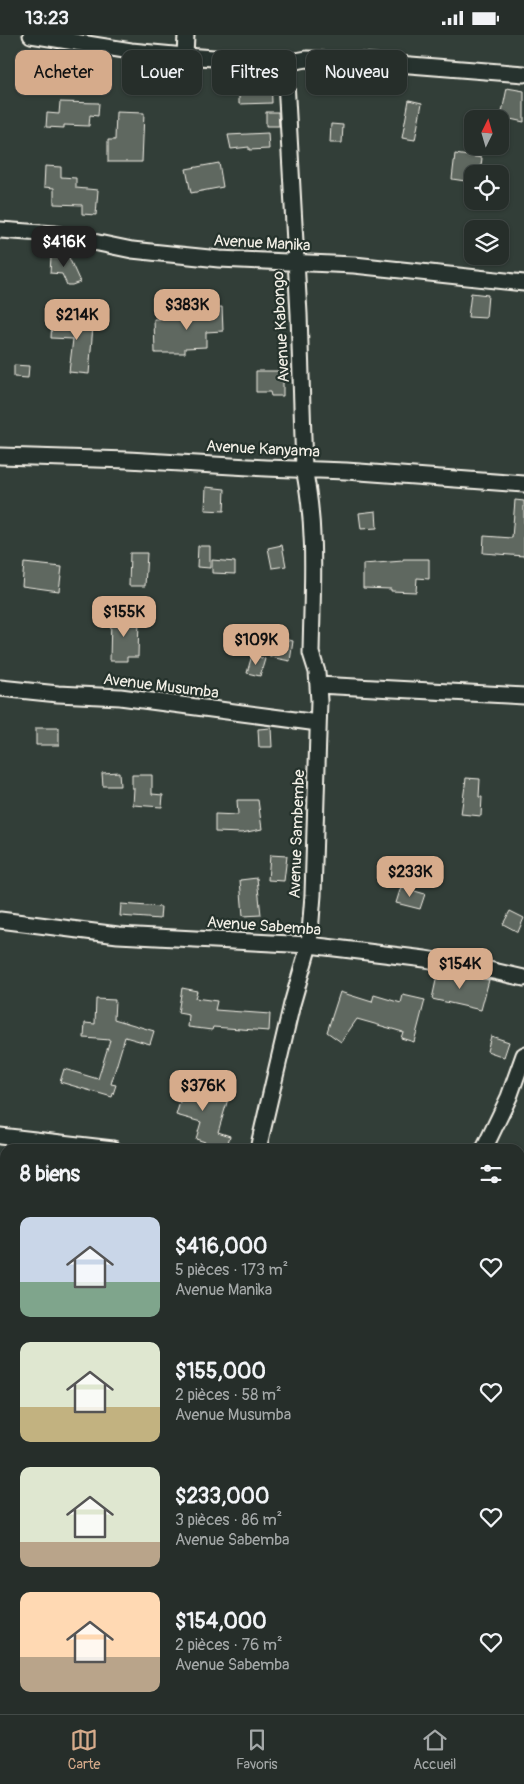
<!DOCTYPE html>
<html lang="fr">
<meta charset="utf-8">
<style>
:root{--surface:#262e2a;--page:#323a36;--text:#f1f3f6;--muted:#a4a8a8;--line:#424a47;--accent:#d6ab8b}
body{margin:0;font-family:Pangolin,sans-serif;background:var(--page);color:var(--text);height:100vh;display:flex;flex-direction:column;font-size:19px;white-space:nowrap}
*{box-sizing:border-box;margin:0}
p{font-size:16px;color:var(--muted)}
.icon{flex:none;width:28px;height:28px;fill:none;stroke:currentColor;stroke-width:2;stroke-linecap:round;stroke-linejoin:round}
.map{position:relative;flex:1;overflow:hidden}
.side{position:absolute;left:0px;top:1109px;width:525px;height:571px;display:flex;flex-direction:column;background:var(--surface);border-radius:15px 15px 0 0;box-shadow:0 1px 4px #0004,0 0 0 1px var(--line)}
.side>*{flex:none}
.top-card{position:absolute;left:15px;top:15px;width:495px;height:45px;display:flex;gap:10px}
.needle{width:32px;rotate:5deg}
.buttons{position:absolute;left:464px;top:75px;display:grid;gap:10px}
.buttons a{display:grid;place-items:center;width:45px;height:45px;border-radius:10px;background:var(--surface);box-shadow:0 1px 4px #0004,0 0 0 1px var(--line);font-size:25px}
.price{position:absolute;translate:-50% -42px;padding:0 11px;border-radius:10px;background:var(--accent);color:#111;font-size:16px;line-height:32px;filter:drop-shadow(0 1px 2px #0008)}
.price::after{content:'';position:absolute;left:50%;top:30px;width:15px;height:11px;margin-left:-8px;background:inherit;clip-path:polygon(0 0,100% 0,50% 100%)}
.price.on{background:#222;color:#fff}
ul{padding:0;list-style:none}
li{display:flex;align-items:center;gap:15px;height:125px;padding:0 20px}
li span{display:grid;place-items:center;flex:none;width:140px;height:100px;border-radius:10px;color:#555}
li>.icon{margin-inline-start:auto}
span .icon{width:60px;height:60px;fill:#fffc;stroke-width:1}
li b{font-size:21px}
h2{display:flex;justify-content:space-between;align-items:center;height:60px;padding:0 20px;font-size:21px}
.tag{padding:0 18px;border-radius:10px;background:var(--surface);box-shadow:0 1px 4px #0004,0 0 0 1px var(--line);font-size:18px;line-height:45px}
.tag.on{background:var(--accent);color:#111}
.status{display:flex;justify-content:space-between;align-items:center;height:35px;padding:0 25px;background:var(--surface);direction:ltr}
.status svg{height:14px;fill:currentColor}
.menu{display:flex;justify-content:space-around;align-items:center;height:70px;border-top:1px solid var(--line);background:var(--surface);font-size:14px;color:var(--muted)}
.menu a{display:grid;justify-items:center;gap:2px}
.menu .on{color:var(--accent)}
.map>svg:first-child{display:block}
.building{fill:#5f6861;stroke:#f4f1e8}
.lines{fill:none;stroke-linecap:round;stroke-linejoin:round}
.street-casing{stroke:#f4f1e8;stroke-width:19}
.street{stroke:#26332d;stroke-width:15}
.labels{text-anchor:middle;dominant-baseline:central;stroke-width:4.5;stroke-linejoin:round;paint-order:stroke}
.street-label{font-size:16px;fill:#f4f1e8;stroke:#26332d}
</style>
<div class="status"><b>13:23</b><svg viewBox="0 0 49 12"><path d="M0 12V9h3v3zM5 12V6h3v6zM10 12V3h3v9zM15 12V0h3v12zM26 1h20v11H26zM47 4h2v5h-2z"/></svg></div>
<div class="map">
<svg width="524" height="1679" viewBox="0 0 524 1679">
<rect width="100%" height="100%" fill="#323e38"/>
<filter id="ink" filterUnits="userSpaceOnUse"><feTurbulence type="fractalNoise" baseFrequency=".02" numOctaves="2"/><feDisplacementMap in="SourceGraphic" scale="10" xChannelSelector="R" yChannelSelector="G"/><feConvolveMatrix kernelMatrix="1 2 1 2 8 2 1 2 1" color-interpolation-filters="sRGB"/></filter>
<g filter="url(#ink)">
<path class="building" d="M239 39H271L272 68 239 69Z
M507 53 524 56V87L501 82Z
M409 65 422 68 415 105 402 103Z
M60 67 99 68 98 81 90 80 89 91 64 90V93L46 92 47 78 59 79Z
M116 77 144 78 142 127H108V105H115Z
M266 77H278L279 91H266Z
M331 89 343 90 342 108H330Z
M268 98 269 114 249 115V112L231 114 228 100Z
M455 119 482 123 480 139H472V147L452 144Z
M219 128 223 152 191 158 186 134Z
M45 131 61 132V142L76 143V153L98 155 96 180 82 179V170L54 169V153L44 152Z
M66 216 80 247 72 250H67L62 239 50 238 51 222Z
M471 258 488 260 486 283 468 282Z
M222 272 223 296 206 297V312L185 313V318H155L154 284H192V273Z
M77 278 94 279 89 339 69 337 73 304 51 303 52 286 76 288Z
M14 330 29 331 28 343 14 342Z
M256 336H283V361H271L270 357H256Z
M206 452 225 454 224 476 205 475Z
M515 465 524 466V521L483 518 484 501 512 503Z
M376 476 377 493 361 494 359 478Z
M282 510 286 531 272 533 268 513Z
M198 511H210V533L197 532Z
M130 518H147L145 551H129Z
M403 524H429V544L417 543 416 557 391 556V554L363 553V529L403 526Z
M212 525 235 527V539L212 538Z
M24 528 62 532 59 556 22 551Z
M111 582 139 583 138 622H127V626H110Z
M273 602 293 606 290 626 270 622Z
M252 620 265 624 260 641 247 638Z
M36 693H59V710H36Z
M271 693 272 712H259L258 694Z
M119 737 120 751H103L102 738Z
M132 740H152V759L163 760 162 772 133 770 134 753H132Z
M466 743 480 744 479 762H482L481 781 461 779Z
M237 765H258L262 794 242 798 215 797V779L238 780Z
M270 820 287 821 284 846 268 845Z
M257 843 261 880 243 881 240 845Z
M401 852 425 859 420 874 396 868Z
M121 869 161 872 160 884 120 881Z
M510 876 524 883 518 897 503 889Z
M438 936 489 945 481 975 432 964Z
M182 953 197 956 195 963 217 966 215 975 270 979 269 996 213 992 212 995 188 992 189 980 178 978Z
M340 957 372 967 374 960 401 968 403 960 425 965 414 1007 401 1003 403 997 357 984 341 1007 327 997Z
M96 964 115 965 114 984 154 996 150 1009 125 1002 111 1049 116 1050 112 1062 60 1047 64 1034 98 1044 110 1005 84 1003 85 988 95 989Z
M491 1001 509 1007 504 1022 487 1016Z
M180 1046 214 1056 213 1060 228 1064 218 1097 230 1101 226 1114 196 1104 201 1087 176 1080 180 1067 174 1065Z"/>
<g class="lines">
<g class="street-casing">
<path id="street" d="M31 0 131 16 185 21 285 28 307 24 347 25 524 39
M185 21 186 0
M0 195 55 199 132 215 170 219 219 224 354 230 524 248
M0 421 128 425 266 433 346 436 524 449
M318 650 524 661
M0 653 58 659 120 662 318 688
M0 885 118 900 309 910 343 914 425 924 489 935 524 943
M0 1101 113 1114
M258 1114 292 969 309 910 313 860 319 666 317 637 311 618C312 557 317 494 304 434L299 279 285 28
M484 1114 509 1062 524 1020
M0 1299 5 1300
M0 1545 5 1546
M520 1550 524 1551
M520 1603 524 1587
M154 1679 155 1675
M268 1679 269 1675
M501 1679 502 1675"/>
</g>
<use href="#street" class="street"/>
</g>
</g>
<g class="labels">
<g class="street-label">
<text transform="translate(262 208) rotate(3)">Avenue Manika</text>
<text transform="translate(281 292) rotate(-93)">Avenue Kabongo</text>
<text transform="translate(263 414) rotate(3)">Avenue Kanyama</text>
<text transform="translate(161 651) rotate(7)">Avenue Musumba</text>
<text transform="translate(297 799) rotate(-88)">Avenue Sambembe</text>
<text transform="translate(264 891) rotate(4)">Avenue Sabemba</text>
</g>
</g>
</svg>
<div class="buttons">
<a><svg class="needle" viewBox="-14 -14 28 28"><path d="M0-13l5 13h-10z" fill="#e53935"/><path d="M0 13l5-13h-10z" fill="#a4a8a8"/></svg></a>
<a><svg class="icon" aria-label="locate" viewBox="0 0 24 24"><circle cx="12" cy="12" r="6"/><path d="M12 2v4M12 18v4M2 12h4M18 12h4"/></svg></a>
<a><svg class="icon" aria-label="layers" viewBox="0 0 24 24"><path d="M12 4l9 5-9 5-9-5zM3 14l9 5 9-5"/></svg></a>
</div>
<b class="price on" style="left:64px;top:233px">$416K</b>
<b class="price" style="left:187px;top:296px">$383K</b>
<b class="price" style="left:77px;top:306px">$214K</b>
<b class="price" style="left:124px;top:603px">$155K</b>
<b class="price" style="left:256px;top:631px">$109K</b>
<b class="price" style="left:410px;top:863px">$233K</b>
<b class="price" style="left:460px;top:955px">$154K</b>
<b class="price" style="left:203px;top:1077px">$376K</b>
<div class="top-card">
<a class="tag on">Acheter</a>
<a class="tag">Louer</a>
<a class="tag">Filtres</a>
<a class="tag">Nouveau</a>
</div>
<section class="side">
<h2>8 biens<svg class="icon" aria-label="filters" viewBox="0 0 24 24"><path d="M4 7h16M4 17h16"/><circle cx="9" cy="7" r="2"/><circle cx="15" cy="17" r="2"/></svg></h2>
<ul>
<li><span style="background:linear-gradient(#c9d6e8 65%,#7fa58c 0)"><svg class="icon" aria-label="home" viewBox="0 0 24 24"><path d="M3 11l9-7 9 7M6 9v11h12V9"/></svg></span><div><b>$416,000</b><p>5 pièces · 173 m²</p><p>Avenue Manika</p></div><svg class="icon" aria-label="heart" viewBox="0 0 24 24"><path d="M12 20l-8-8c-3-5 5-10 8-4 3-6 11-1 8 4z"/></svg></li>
<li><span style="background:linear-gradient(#dfe7d0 65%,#c2b280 0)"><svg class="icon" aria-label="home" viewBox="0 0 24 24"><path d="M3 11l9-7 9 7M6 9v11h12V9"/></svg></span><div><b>$155,000</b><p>2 pièces · 58 m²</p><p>Avenue Musumba</p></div><svg class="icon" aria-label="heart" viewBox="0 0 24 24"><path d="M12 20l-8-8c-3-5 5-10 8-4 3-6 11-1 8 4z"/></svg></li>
<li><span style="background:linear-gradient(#dfe7d0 75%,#b9a48a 0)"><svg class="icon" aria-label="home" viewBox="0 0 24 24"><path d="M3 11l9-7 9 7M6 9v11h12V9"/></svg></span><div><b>$233,000</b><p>3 pièces · 86 m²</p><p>Avenue Sabemba</p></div><svg class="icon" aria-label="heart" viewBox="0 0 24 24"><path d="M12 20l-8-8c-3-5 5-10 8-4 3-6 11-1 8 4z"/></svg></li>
<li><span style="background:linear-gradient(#ffd9b3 65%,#b9a48a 0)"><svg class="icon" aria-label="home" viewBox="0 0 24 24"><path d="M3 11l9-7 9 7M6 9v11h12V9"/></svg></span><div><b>$154,000</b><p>2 pièces · 76 m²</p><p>Avenue Sabemba</p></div><svg class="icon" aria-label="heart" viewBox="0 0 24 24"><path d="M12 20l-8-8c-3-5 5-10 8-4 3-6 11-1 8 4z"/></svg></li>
</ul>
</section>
</div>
<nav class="menu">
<a class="on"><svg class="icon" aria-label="map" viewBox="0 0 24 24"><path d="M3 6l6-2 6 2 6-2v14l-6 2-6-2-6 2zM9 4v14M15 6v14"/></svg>Carte</a>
<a><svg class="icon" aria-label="saved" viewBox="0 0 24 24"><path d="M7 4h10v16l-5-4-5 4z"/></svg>Favoris</a>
<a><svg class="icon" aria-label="home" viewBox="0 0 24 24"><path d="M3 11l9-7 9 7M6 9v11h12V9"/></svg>Accueil</a>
</nav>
